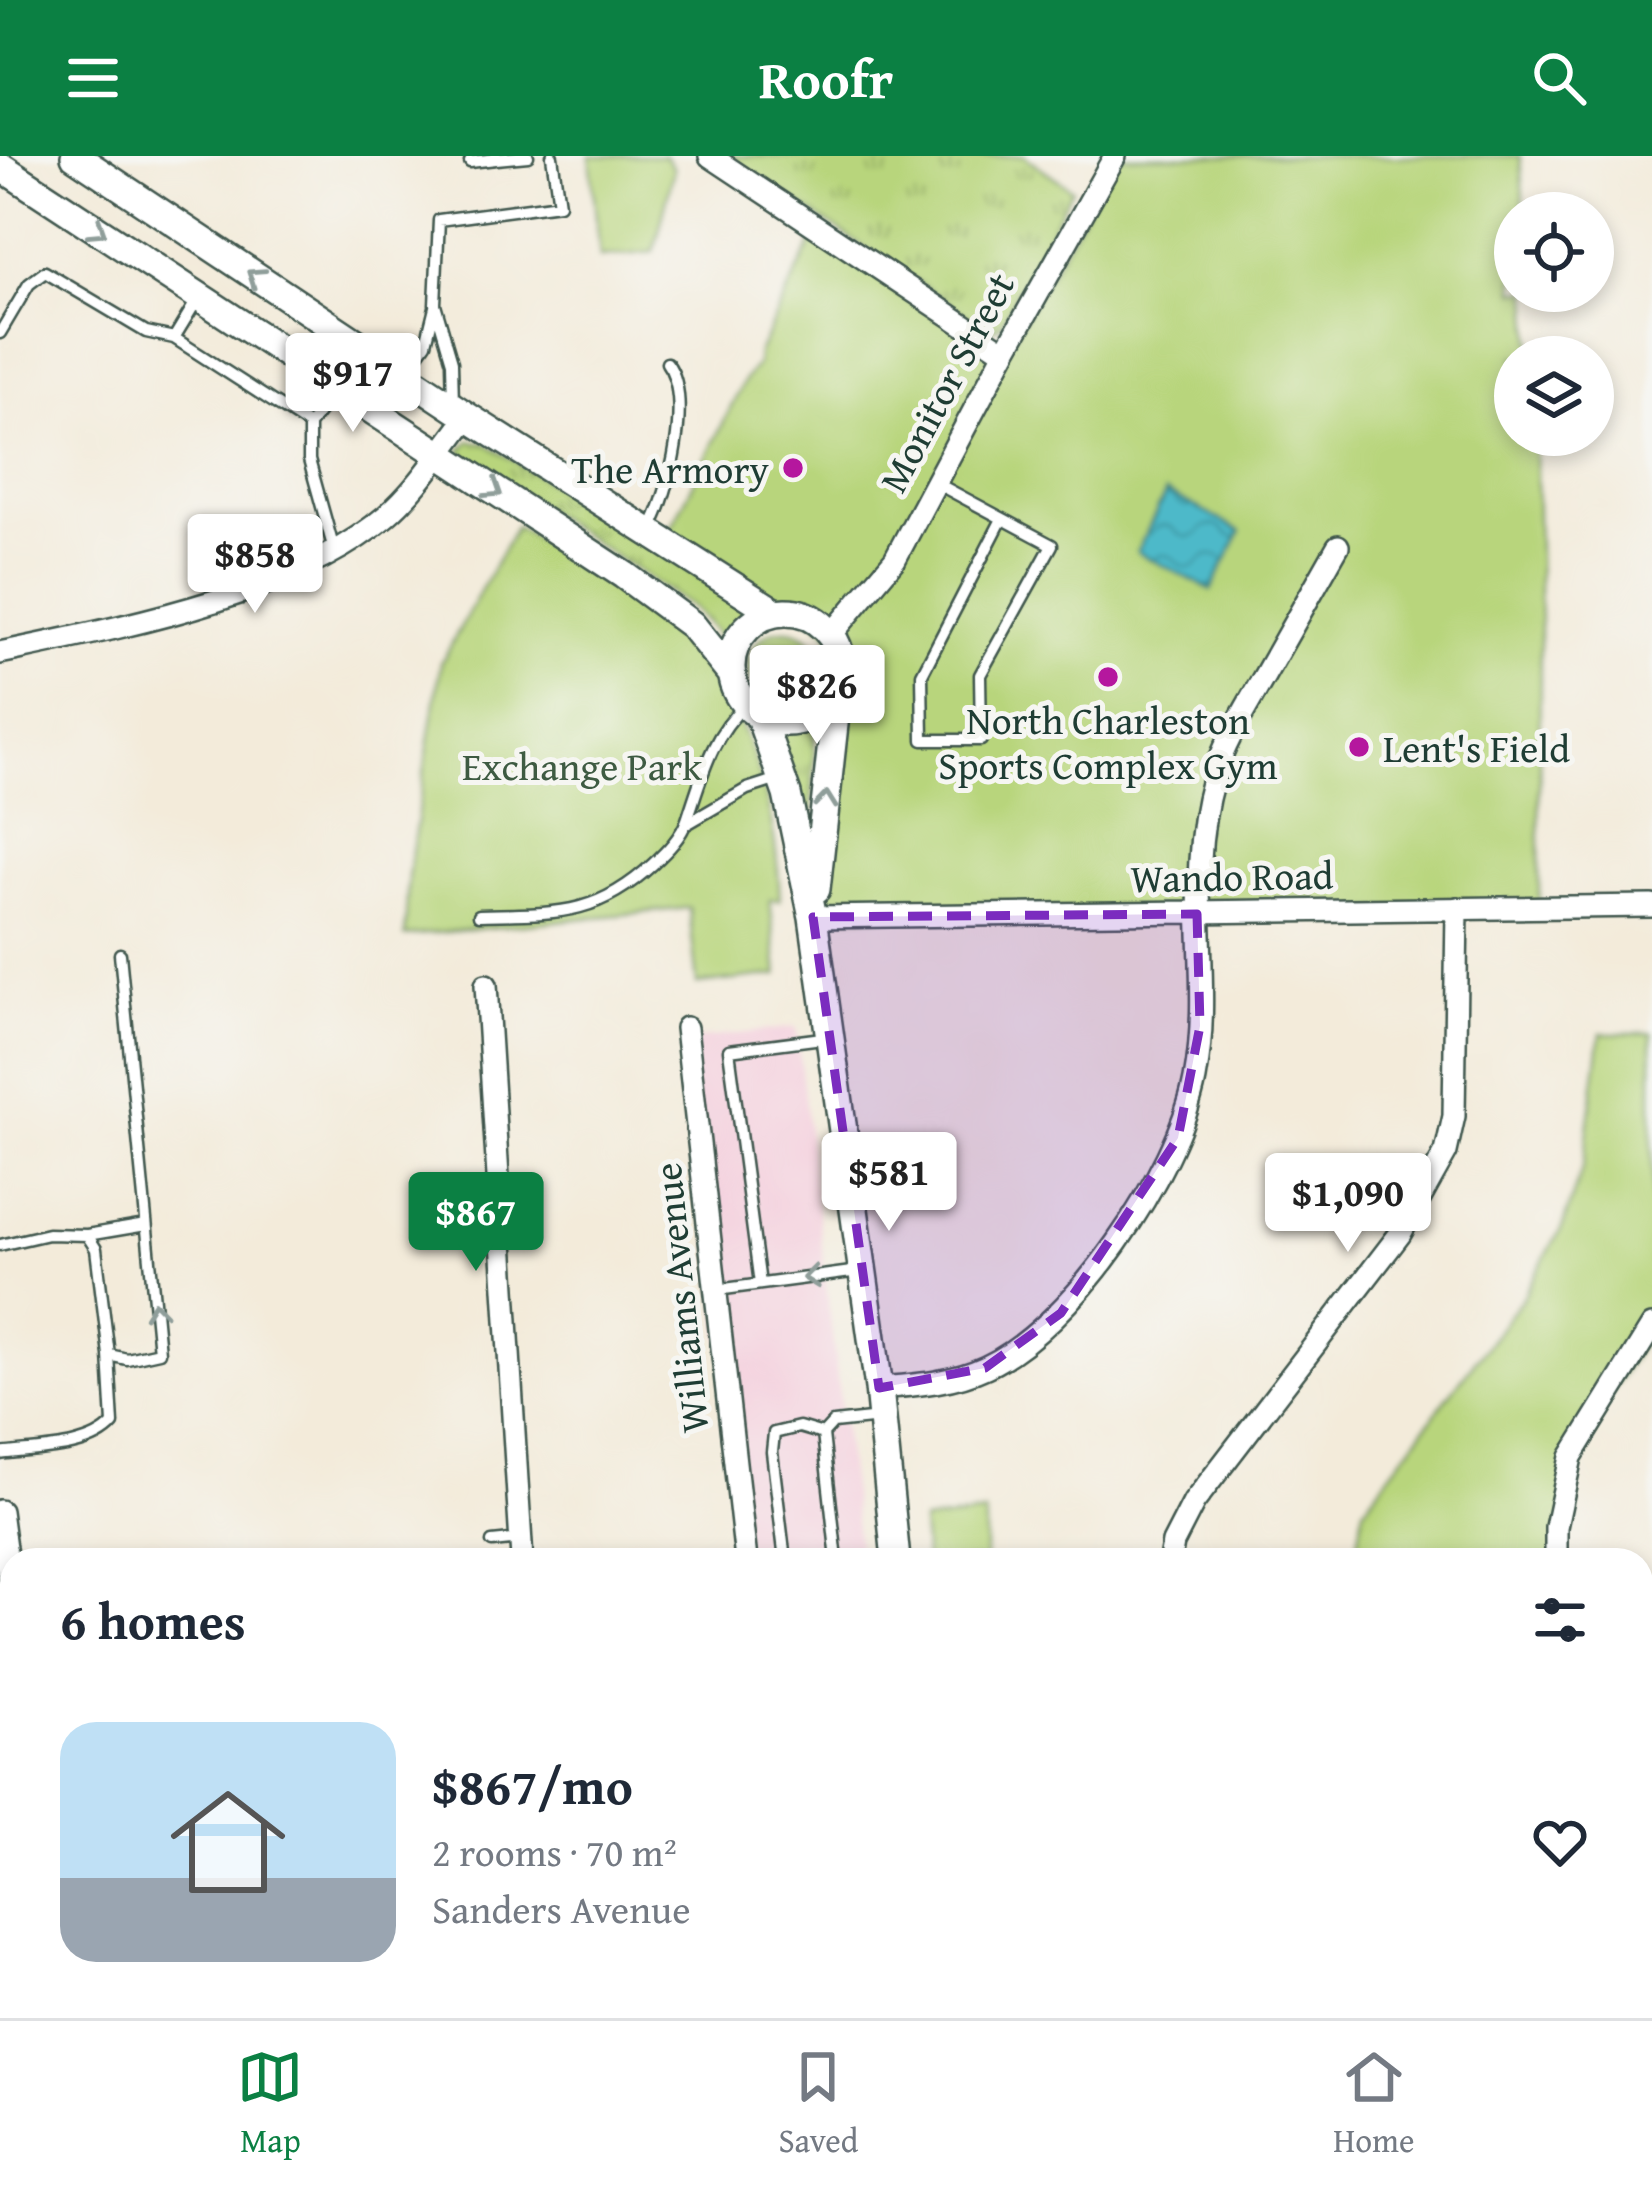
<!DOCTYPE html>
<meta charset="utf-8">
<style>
:root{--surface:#fff;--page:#f6f6f7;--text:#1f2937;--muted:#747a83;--line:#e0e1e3;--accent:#0b8043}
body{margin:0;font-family:"Gentium Book Plus",serif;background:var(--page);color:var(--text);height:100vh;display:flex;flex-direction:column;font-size:45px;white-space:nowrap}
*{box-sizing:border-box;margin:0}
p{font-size:39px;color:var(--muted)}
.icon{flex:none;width:66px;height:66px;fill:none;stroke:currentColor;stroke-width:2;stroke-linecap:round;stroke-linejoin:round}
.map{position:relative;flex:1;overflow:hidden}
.panel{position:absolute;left:0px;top:1392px;width:1653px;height:471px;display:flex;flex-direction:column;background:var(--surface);border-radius:36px 36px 0 0;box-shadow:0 6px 18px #0003}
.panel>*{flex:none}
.fabs{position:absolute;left:1494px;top:36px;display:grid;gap:24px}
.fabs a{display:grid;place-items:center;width:120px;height:120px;border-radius:50%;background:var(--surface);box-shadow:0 6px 18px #0003;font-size:60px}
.price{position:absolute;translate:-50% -102px;padding:0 27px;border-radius:12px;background:#fff;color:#222;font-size:39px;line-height:78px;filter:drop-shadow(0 3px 6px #0008)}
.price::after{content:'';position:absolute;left:50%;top:72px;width:36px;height:27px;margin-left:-18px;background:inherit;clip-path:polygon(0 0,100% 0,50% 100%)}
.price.current{background:var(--accent);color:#fff}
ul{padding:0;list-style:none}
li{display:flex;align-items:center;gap:36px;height:300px;padding:0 60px}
li span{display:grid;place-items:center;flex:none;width:336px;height:240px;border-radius:36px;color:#555}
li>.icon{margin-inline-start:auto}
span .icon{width:144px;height:144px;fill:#fffc;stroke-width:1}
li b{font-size:51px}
h2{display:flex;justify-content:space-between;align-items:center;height:144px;padding:0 60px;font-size:51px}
header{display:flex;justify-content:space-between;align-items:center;height:156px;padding:0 60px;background:var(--accent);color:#fff;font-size:54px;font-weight:600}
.dock{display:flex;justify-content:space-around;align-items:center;height:168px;border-top:3px solid var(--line);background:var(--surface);font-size:33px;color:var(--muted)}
.dock a{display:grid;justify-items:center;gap:6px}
.dock .current{color:var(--accent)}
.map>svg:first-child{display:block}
.built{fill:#f4cfdd}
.grass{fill:url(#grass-tufts);stroke:#6c8958;stroke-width:3}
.green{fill:#b8d57b;stroke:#6c8958;stroke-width:3}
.water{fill:url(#water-waves);stroke:#367b7e;stroke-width:3}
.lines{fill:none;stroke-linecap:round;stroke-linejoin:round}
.service-casing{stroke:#3f574d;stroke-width:15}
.minor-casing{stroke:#3f574d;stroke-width:26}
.tertiary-casing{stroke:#3f574d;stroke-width:32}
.secondary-casing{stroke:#3f574d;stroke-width:34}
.service{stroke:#fff;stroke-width:10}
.minor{stroke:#fff;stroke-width:21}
.tertiary{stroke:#fff;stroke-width:27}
.secondary{stroke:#fff;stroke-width:30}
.oneway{stroke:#8f9e9a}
.marked{fill:#7b2cbf;fill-opacity:0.2;stroke:#7b2cbf;stroke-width:9;stroke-dasharray:24 15;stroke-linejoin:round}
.poi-dot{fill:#b5179e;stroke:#f6f6f2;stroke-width:4.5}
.labels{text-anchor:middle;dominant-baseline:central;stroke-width:10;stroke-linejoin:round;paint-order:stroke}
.street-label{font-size:39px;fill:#1f3d34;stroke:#f6f6f2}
.poi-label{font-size:39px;fill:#1f3d34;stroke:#f6f6f2;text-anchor:end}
.park-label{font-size:39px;fill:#3e5b42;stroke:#f6f6f2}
</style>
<header><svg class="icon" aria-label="menu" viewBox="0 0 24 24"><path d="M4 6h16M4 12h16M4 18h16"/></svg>Roofr<svg class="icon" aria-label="search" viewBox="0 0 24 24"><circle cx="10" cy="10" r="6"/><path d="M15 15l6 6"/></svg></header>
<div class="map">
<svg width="1652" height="1862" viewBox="0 0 1652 1862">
<defs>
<pattern id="grass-tufts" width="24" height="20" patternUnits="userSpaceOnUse" patternTransform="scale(3)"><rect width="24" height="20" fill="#b8d57b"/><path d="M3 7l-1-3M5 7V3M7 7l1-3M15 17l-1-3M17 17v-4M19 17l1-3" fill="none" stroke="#95ae66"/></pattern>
<pattern id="water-waves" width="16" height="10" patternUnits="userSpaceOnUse" patternTransform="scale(3)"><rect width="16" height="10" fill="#4db9c9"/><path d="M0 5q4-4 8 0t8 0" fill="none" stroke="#3f98a4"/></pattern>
</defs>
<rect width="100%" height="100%" fill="#f6f6f2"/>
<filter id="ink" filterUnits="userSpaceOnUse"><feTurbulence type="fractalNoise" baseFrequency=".00833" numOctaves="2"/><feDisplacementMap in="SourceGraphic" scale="24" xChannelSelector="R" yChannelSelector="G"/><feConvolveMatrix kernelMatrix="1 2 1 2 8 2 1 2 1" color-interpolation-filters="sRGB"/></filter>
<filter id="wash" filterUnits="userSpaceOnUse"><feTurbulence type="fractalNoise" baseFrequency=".004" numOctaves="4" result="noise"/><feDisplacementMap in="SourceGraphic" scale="48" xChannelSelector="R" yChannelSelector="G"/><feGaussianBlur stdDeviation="2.7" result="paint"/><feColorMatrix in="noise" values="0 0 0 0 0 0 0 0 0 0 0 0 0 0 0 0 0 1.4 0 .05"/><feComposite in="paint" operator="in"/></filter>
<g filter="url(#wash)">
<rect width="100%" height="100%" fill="#f3ebda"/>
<path class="built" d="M796 871 839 1237 860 1404H746L687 884Z
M0 1426 12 1443V1600L0 1603Z
M789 1851H888V1862H790Z"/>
<path class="grass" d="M726 0H1024L1072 33 999 171 990 174Z
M470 285 485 287 749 451V456L729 482 722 484 692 451 465 301 461 294Z
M748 511a37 37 0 1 1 74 0a37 37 0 1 1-74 0Z
M815 569 812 653 811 658 803 660 778 580 779 573Z"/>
<path class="green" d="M590 0H665L674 13 654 96 600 101Z
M1117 0H1520L1524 57H1515V135H1529L1533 201H1515V279H1535L1540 468 1539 751 813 761 841 511C836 475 813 455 776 457L664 386 745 223 757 209 758 197 818 74 1005 195Z
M516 370C570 405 630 436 677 481 749 549 776 648 780 744H770L778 819 697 828 689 752 405 780 408 721 441 507Z
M1601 877H1652V1170L1571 1301 1556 1404H1355L1364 1352 1521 1144 1562 1072 1583 1010Z
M985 1358V1404H925L922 1366Z
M937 1851H1098L1087 1862H937Z"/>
<path class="water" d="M1166 336 1241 375 1211 434 1137 396Z"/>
</g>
<g filter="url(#ink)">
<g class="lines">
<g class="service-casing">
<path id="service" d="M496 0V3L528 0
M470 6 496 3
M0 177 29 128 45 116 146 176 174 182 309 269V304L334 394
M174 182 197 144
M406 215 426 187 435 151
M453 248 452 206 435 148 439 64 559 48 552 0
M309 269 337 233
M936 327 1052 389 980 519 981 584H923L922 518 1002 363
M650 373C670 337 693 240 667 207
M685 669 747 633 778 623
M479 759C553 757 595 762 653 708 667 695 681 681 687 664 702 620 711 580 746 548
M87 1079 146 1069
M0 1089 48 1078 87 1079 96 1093 109 1199 127 1203 159 1196 120 798
M760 1128 729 894 830 881
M717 1134 859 1115
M0 1298C34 1293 89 1295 113 1268L109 1199
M492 1386 521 1383
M340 1398 341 1404
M785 1404 772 1296 774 1277 799 1271 823 1278
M837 1404 823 1278 833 1267 880 1262
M0 1463 12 1461"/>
</g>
<g class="minor-casing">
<path id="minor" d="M710 0 1005 196
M831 479 895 403 1005 196 1115 0
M0 497C118 472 294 439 386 360 418 333 442 294 468 261
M813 761 1652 750
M486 829 522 1404
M686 872 746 1404
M879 1232C915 1229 952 1227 986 1211 1073 1171 1177 1016 1195 923 1214 823 1183 727 1213 623 1224 586 1247 551 1266 517 1290 475 1314 432 1338 390
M0 1355 12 1443
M1170 1404 1173 1387 1194 1346 1400 1078 1446 996 1454 960 1457 752
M1556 1404V1371L1571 1301 1652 1170
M7 1637 12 1671
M37 1851 39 1862
M180 1851 181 1862
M303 1851 304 1862
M446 1851 447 1862
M549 1851 550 1862
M1252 1851 1262 1862
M1558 1851V1862
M1110 1862 1121 1851"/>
</g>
<g class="tertiary-casing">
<path id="tertiary" d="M75 0 468 261 776 457
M0 10 624 419 692 469 732 519
M731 511a55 55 0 1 1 110 0a55 55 0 1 1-110 0Z
M759 558 787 638 813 761 879 1232 896 1404
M816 733 838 532
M911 1851V1862"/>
</g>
<g class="secondary-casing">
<path id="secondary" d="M1641 1472 1652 1471
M0 1639 12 1636"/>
</g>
<use href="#service" class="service"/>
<use href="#minor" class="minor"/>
<use href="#tertiary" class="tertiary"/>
<use href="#secondary" class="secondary"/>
</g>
<defs><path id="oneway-chevron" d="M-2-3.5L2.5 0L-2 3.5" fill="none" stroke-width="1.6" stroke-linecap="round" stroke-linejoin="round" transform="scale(3)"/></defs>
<g class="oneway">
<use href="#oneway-chevron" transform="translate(98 74) rotate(33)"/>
<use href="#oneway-chevron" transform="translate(255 120) rotate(-146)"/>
<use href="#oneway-chevron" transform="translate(494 334) rotate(33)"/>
<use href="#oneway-chevron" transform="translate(826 644) rotate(-84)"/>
<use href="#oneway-chevron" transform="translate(811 1121) rotate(173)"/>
<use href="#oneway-chevron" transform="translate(155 1154) rotate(-96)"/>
</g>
</g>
<path class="marked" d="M1197 758 1200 870 1178 982 1061 1157 985 1212 879 1232 813 761Z"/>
<g class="poi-dot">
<circle cx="793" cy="312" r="12"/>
<circle cx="1108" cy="521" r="12"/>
<circle cx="1359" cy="591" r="12"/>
</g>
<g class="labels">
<g class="street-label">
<text transform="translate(946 226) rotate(-62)">Monitor Street</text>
<text transform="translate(1232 720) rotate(-1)">Wando Road</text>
<text transform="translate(680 1142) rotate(-96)">Williams Avenue</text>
</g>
<g class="poi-label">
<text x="769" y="312">The Armory</text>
<text x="1108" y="563" text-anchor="middle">North Charleston<tspan x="1108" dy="45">Sports Complex Gym</tspan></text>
<text x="1383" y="591" text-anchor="start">Lent's Field</text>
</g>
<g class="park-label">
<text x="582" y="609">Exchange Park</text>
</g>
</g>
</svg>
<div class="fabs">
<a><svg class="icon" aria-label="locate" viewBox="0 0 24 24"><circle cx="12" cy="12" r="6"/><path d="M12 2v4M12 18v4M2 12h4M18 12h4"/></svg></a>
<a><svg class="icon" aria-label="layers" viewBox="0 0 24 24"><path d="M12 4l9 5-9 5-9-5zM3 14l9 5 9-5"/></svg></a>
</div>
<b class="price" style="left:353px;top:279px">$917</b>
<b class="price" style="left:255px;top:460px">$858</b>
<b class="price" style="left:817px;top:591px">$826</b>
<b class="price" style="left:889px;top:1078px">$581</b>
<b class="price" style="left:1348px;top:1099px">$1,090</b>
<b class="price current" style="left:476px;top:1118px">$867</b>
<section class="panel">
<h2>6 homes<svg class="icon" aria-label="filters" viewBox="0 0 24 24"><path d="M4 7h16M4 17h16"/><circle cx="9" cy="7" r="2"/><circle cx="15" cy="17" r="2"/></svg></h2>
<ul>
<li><span style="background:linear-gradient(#bfe0f5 65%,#9aa5b1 0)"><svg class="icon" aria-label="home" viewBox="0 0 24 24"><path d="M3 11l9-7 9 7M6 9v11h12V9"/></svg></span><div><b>$867/mo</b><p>2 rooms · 70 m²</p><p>Sanders Avenue</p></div><svg class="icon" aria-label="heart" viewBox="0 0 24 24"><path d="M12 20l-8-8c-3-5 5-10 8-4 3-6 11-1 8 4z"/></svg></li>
</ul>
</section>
</div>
<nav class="dock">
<a class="current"><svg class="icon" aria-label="map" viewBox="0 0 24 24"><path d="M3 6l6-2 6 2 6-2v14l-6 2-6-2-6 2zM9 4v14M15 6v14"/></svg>Map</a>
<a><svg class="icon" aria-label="saved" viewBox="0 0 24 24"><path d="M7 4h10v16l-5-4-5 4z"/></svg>Saved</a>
<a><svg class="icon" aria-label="home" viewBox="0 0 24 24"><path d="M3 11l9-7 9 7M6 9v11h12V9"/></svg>Home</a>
</nav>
